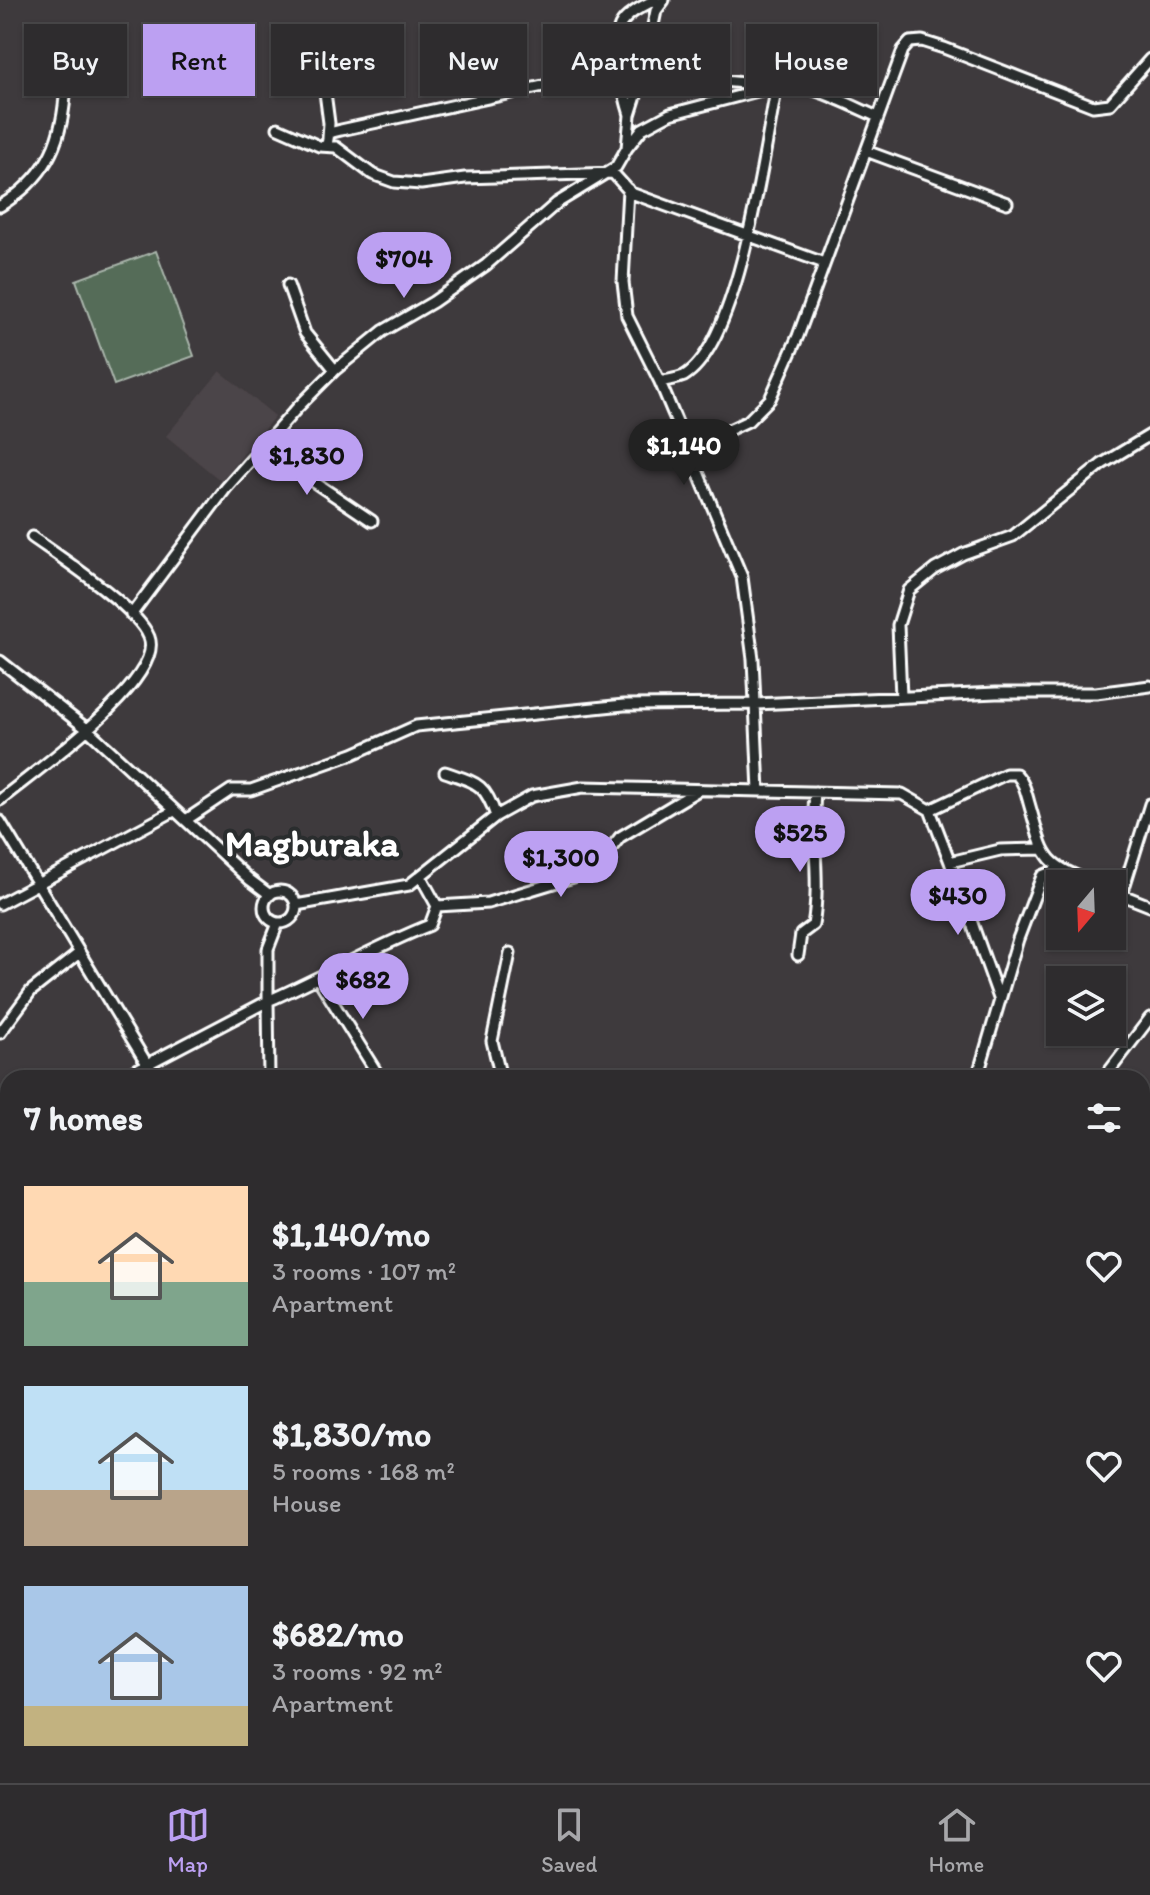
<!DOCTYPE html>
<meta charset="utf-8">
<style>
:root{--surface:#2e2c2e;--page:#3a383a;--text:#f1f3f6;--muted:#a7a7aa;--line:#49484a;--accent:#bca0f2}
body{margin:0;font-family:Itim,sans-serif;background:var(--page);color:var(--text);height:100vh;display:flex;flex-direction:column;font-size:30px;white-space:nowrap}
*{box-sizing:border-box;margin:0}
p{font-size:26px;color:var(--muted)}
.icon{flex:none;width:44px;height:44px;fill:none;stroke:currentColor;stroke-width:2;stroke-linecap:round;stroke-linejoin:round}
.map{position:relative;flex:1;overflow:hidden}
.panel{position:absolute;left:0px;top:1070px;width:1150px;height:714px;display:flex;flex-direction:column;background:var(--surface);border-radius:24px 24px 0 0;box-shadow:0 2px 6px #0004,0 0 0 2px var(--line)}
.panel>*{flex:none}
.banner{position:absolute;left:24px;top:24px;width:1102px;height:72px;display:flex;gap:16px}
.needle{width:52px;rotate:199deg}
.buttons{position:absolute;left:1046px;top:870px;display:grid;gap:16px}
.buttons a{display:grid;place-items:center;width:80px;height:80px;border-radius:0px;background:var(--surface);box-shadow:0 2px 6px #0004,0 0 0 2px var(--line);font-size:40px}
.price{position:absolute;translate:-50% -68px;padding:0 18px;border-radius:28px;background:var(--accent);color:#111;font-size:26px;line-height:52px;filter:drop-shadow(0 2px 4px #0008)}
.price::after{content:'';position:absolute;left:50%;top:48px;width:24px;height:18px;margin-left:-12px;background:inherit;clip-path:polygon(0 0,100% 0,50% 100%)}
.price.selected{background:#222;color:#fff}
ul{padding:0;list-style:none}
li{display:flex;align-items:center;gap:24px;height:200px;padding:0 24px}
li span{display:grid;place-items:center;flex:none;width:224px;height:160px;border-radius:0px;color:#555}
li>.icon{margin-inline-start:auto}
span .icon{width:96px;height:96px;fill:#fffc;stroke-width:1}
li b{font-size:34px}
h2{display:flex;justify-content:space-between;align-items:center;height:96px;padding:0 24px;font-size:34px}
.chip{padding:0 28px;border-radius:0px;background:var(--surface);box-shadow:0 2px 6px #0004,0 0 0 2px var(--line);font-size:28px;line-height:72px}
.chip.selected{background:var(--accent);color:#111}
.dock{display:flex;justify-content:space-around;align-items:center;height:112px;border-top:2px solid var(--line);background:var(--surface);font-size:22px;color:var(--muted)}
.dock a{display:grid;justify-items:center;gap:4px}
.dock .selected{color:var(--accent)}
.map>svg:first-child{display:block}
.built{fill:#4c4448}
.green{fill:#556c58;stroke:#aab6ac;stroke-width:2}
.water{fill:#4c6670;stroke:#94a3a9;stroke-width:2}
.lines{fill:none;stroke-linecap:round;stroke-linejoin:round}
.minor-casing{stroke:#fff;stroke-width:15}
.minor{stroke:#2a2d2e;stroke-width:9}
.labels{text-anchor:middle;dominant-baseline:central;stroke-width:8;stroke-linejoin:round;paint-order:stroke}
.district-label{font-size:36px;font-weight:bold;fill:#fff;stroke:#2a2d2e}
</style>
<div class="map">
<svg width="1150" height="1783" viewBox="0 0 1150 1783">
<rect width="100%" height="100%" fill="#3e3a3d"/>
<filter id="ink" filterUnits="userSpaceOnUse"><feTurbulence type="fractalNoise" baseFrequency=".0125" numOctaves="2"/><feDisplacementMap in="SourceGraphic" scale="16" xChannelSelector="R" yChannelSelector="G"/><feConvolveMatrix kernelMatrix="1 2 1 2 8 2 1 2 1" color-interpolation-filters="sRGB"/></filter>
<g filter="url(#ink)">
<path class="built" d="M220 371 275 416 221 481 166 436Z"/>
<path class="green" d="M156 251 194 356 114 385 76 280Z"/>
<path class="water" d="M1142 1295 1150 1296V1397L1142 1395Z
M8 1568V1680L0 1684V1578Z"/>
<g class="lines">
<g class="minor-casing">
<path id="minor" d="M320 54 329 123 328 138
M630 115C624 96 612 44 620 26 626 14 643 6 655 0
M278 128 319 146 336 147 372 174 394 182 421 184 465 178 613 173 631 193 824 263
M327 145 329 133 341 130 575 79 668 76 777 86 670 114 642 129 627 148
M866 151 1007 203
M628 189 623 282 627 316 660 382 742 577 753 659 759 791
M0 206C44 179 61 146 65 96
M288 285 305 333 335 370
M660 382C667 380 677 379 684 376 740 343 764 149 777 86 800 78 854 107 878 117
M262 447 372 521
M692 465 699 449 718 435 748 421 770 399 798 336 903 50 910 42 922 41 944 48 1093 106 1110 104 1150 59
M131 615 226 488 298 407 335 370 383 331 433 302 486 265 557 203 616 167 627 148 630 115 642 77 656 11 664 0
M0 661 87 729 250 880 270 895
M901 697 898 625 909 590 935 569 963 554 1013 536 1102 464 1150 435
M445 772C477 783 485 783 496 816
M0 800C31 774 166 680 149 637 137 607 60 557 32 537
M930 810 1006 774H1016C1024 782 1026 792 1029 803 1045 858 1040 862 1096 884
M186 820 231 790H251L353 754 416 726 624 705 756 704 996 693H1096L1150 686
M0 821 147 1064 159 1078
M950 862 1000 1001
M421 877 437 906 488 903 593 871 620 837 697 791
M1112 891 1150 906
M264 907a16 16 0 1 1 32 0a16 16 0 1 1-32 0Z
M1122 894 1150 804
M0 904 174 811
M296 905 409 885 496 816 532 796 583 787 902 794 930 810 950 862 1000 850 1042 849
M798 955 801 934 813 925C821 880 811 837 815 792
M319 980 380 1078
M0 1033 31 991 78 954
M121 1078 268 1001V949L278 923
M269 1078 268 1001C323 977 374 947 430 925L437 906
M501 1078 492 1041 510 953
M977 1078 1018 939 1042 876 1059 869
M1104 1078 1150 1018
M0 1158 8 1153
M0 1193 8 1183
M1142 1690 1150 1685
M1142 1769 1150 1778
M656 1783 685 1776"/>
</g>
<use href="#minor" class="minor"/>
</g>
</g>
<g class="labels">
<g class="district-label">
<text x="312" y="843">Magburaka</text>
</g>
</g>
</svg>
<div class="buttons">
<a><svg class="needle" viewBox="-14 -14 28 28"><path d="M0-13l5 13h-10z" fill="#e53935"/><path d="M0 13l5-13h-10z" fill="#a7a7aa"/></svg></a>
<a><svg class="icon" aria-label="layers" viewBox="0 0 24 24"><path d="M12 4l9 5-9 5-9-5zM3 14l9 5 9-5"/></svg></a>
</div>
<b class="price" style="left:404px;top:300px">$704</b>
<b class="price selected" style="left:684px;top:487px">$1,140</b>
<b class="price" style="left:307px;top:497px">$1,830</b>
<b class="price" style="left:800px;top:874px">$525</b>
<b class="price" style="left:561px;top:899px">$1,300</b>
<b class="price" style="left:958px;top:937px">$430</b>
<b class="price" style="left:363px;top:1021px">$682</b>
<div class="banner">
<a class="chip">Buy</a>
<a class="chip selected">Rent</a>
<a class="chip">Filters</a>
<a class="chip">New</a>
<a class="chip">Apartment</a>
<a class="chip">House</a>
</div>
<section class="panel">
<h2>7 homes<svg class="icon" aria-label="filters" viewBox="0 0 24 24"><path d="M4 7h16M4 17h16"/><circle cx="9" cy="7" r="2"/><circle cx="15" cy="17" r="2"/></svg></h2>
<ul>
<li><span style="background:linear-gradient(#ffd9b3 60%,#7fa58c 0)"><svg class="icon" aria-label="home" viewBox="0 0 24 24"><path d="M3 11l9-7 9 7M6 9v11h12V9"/></svg></span><div><b>$1,140/mo</b><p>3 rooms · 107 m²</p><p>Apartment</p></div><svg class="icon" aria-label="heart" viewBox="0 0 24 24"><path d="M12 20l-8-8c-3-5 5-10 8-4 3-6 11-1 8 4z"/></svg></li>
<li><span style="background:linear-gradient(#bfe0f5 65%,#b9a48a 0)"><svg class="icon" aria-label="home" viewBox="0 0 24 24"><path d="M3 11l9-7 9 7M6 9v11h12V9"/></svg></span><div><b>$1,830/mo</b><p>5 rooms · 168 m²</p><p>House</p></div><svg class="icon" aria-label="heart" viewBox="0 0 24 24"><path d="M12 20l-8-8c-3-5 5-10 8-4 3-6 11-1 8 4z"/></svg></li>
<li><span style="background:linear-gradient(#a9c7e8 75%,#c2b280 0)"><svg class="icon" aria-label="home" viewBox="0 0 24 24"><path d="M3 11l9-7 9 7M6 9v11h12V9"/></svg></span><div><b>$682/mo</b><p>3 rooms · 92 m²</p><p>Apartment</p></div><svg class="icon" aria-label="heart" viewBox="0 0 24 24"><path d="M12 20l-8-8c-3-5 5-10 8-4 3-6 11-1 8 4z"/></svg></li>
</ul>
</section>
</div>
<nav class="dock">
<a class="selected"><svg class="icon" aria-label="map" viewBox="0 0 24 24"><path d="M3 6l6-2 6 2 6-2v14l-6 2-6-2-6 2zM9 4v14M15 6v14"/></svg>Map</a>
<a><svg class="icon" aria-label="saved" viewBox="0 0 24 24"><path d="M7 4h10v16l-5-4-5 4z"/></svg>Saved</a>
<a><svg class="icon" aria-label="home" viewBox="0 0 24 24"><path d="M3 11l9-7 9 7M6 9v11h12V9"/></svg>Home</a>
</nav>
